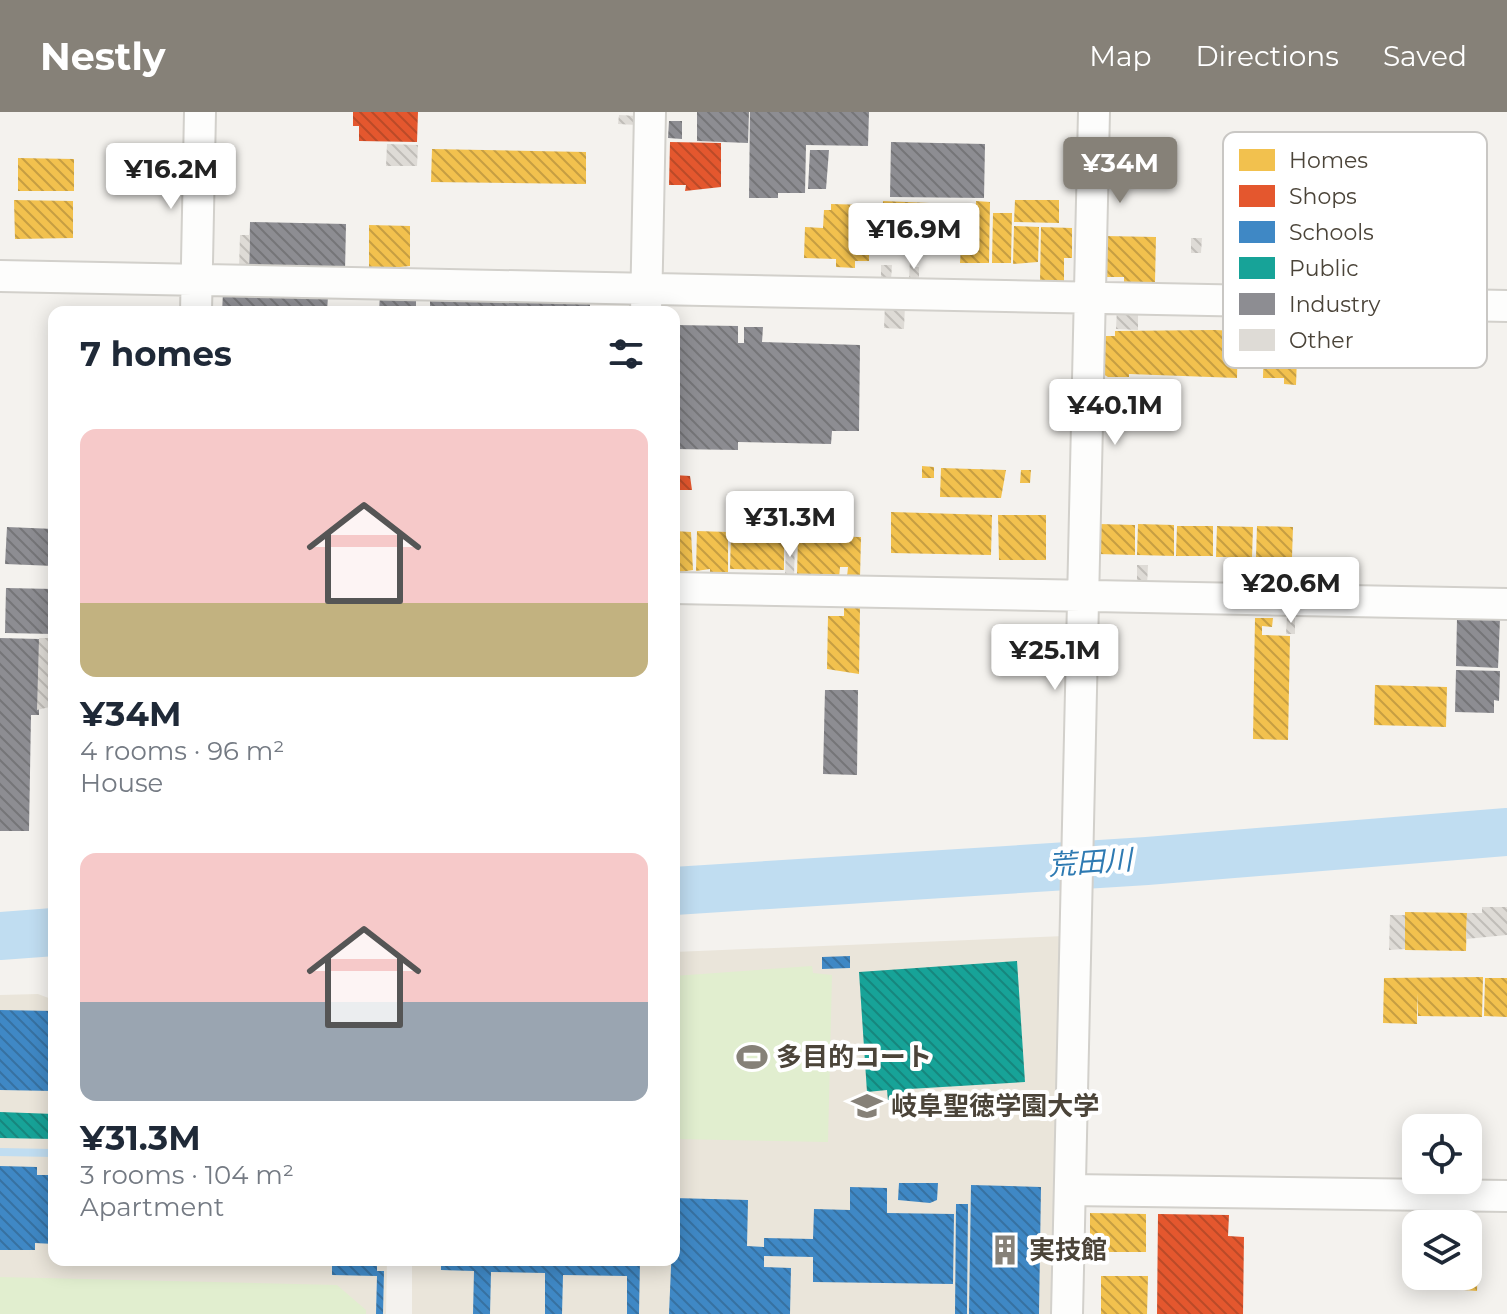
<!DOCTYPE html>
<meta charset="utf-8">
<style>
:root{--surface:#fff;--page:#f6f6f7;--text:#1f2937;--muted:#747a83;--accent:#868178}
body{margin:0;font-family:Montserrat,"Noto Sans JP",sans-serif;background:var(--page);color:var(--text);height:100vh;display:flex;flex-direction:column;font-size:30px;white-space:nowrap}
*{box-sizing:border-box;margin:0}
p{font-size:26px;color:var(--muted)}
.icon{flex:none;width:44px;height:44px;fill:none;stroke:currentColor;stroke-width:2;stroke-linecap:round;stroke-linejoin:round}
.map{position:relative;flex:1;overflow:hidden}
.sheet{position:absolute;left:48px;top:194px;width:632px;height:960px;display:flex;flex-direction:column;background:var(--surface);border-radius:16px;box-shadow:0 4px 20px #0003}
.sheet>*{flex:none}
.tools{position:absolute;left:1402px;top:1002px;display:grid;gap:16px}
.tools a{display:grid;place-items:center;width:80px;height:80px;border-radius:16px;background:var(--surface);box-shadow:0 4px 20px #0003;font-size:40px}
.price{position:absolute;translate:-50% -68px;padding:0 18px;border-radius:8px;background:#fff;color:#222;font-size:26px;line-height:52px;filter:drop-shadow(0 2px 4px #0008)}
.price::after{content:'';position:absolute;left:50%;top:48px;width:24px;height:18px;margin-left:-12px;background:inherit;clip-path:polygon(0 0,100% 0,50% 100%)}
.price.selected{background:var(--accent);color:#fff}
ul{padding:0;list-style:none}
li{display:grid;align-content:center;gap:16px;height:424px;padding:0 32px}
li span{display:grid;place-items:center;height:248px;border-radius:16px;color:#555}
li>.icon{margin-inline-start:auto}
span .icon{width:144px;height:144px;fill:#fffc;stroke-width:1}
li b{font-size:34px}
h2{display:flex;justify-content:space-between;align-items:center;height:96px;padding:0 32px;font-size:34px}
header{display:flex;align-items:center;gap:48px;box-sizing:border-box;height:112px;padding:0 40px;background:var(--accent);color:#fff}
header strong{font-size:38px}
nav{display:flex;gap:44px;margin-inline-start:auto;font-size:28px}
.map>svg:first-child{display:block}
.education{fill:#eae5da}
.park{fill:#e1eecf}
.homes{fill:url(#homes-back-hatch)}
.shops{fill:url(#shops-back-hatch)}
.schools{fill:url(#schools-back-hatch)}
.public{fill:url(#public-back-hatch)}
.industry{fill:url(#industry-back-hatch)}
.lines{fill:none;stroke-linecap:round;stroke-linejoin:round}
.stream{stroke:#c0ddf1;stroke-width:8}
.river{stroke:#c0ddf1;stroke-width:48}
.building{fill:url(#building-back-hatch)}
.street-casing{stroke:#d2d0cb;stroke-width:34}
.street{stroke:#fdfdfc;stroke-width:30}
.labels{text-anchor:middle;dominant-baseline:central;stroke-width:8;stroke-linejoin:round;paint-order:stroke}
.poi-label{font-size:26px;font-weight:bold;fill:#4b4439;stroke:#fff;text-anchor:start}
.water-label{font-size:28px;font-style:italic;fill:#2e7ab2;stroke:#fff}
.key{fill:#fff;stroke:#c9c7c4;stroke-width:2}
.key-label{font-size:22px;fill:#4b4439}
</style>
<header>
<strong>Nestly</strong>
<nav><a>Map</a><a>Directions</a><a>Saved</a></nav>
</header>
<div class="map">
<svg width="1507" height="1202" viewBox="0 0 1507 1202">
<defs>
<pattern id="homes-back-hatch" width="6" height="6" patternUnits="userSpaceOnUse" patternTransform="scale(2)"><rect width="6" height="6" fill="#f2c14e"/><path d="M-1 5l2 2M0 0l6 6M5-1l2 2" fill="none" stroke="#c69e42"/></pattern>
<pattern id="shops-back-hatch" width="6" height="6" patternUnits="userSpaceOnUse" patternTransform="scale(2)"><rect width="6" height="6" fill="#e4572e"/><path d="M-1 5l2 2M0 0l6 6M5-1l2 2" fill="none" stroke="#bb4a28"/></pattern>
<pattern id="schools-back-hatch" width="6" height="6" patternUnits="userSpaceOnUse" patternTransform="scale(2)"><rect width="6" height="6" fill="#3f88c5"/><path d="M-1 5l2 2M0 0l6 6M5-1l2 2" fill="none" stroke="#3771a1"/></pattern>
<pattern id="public-back-hatch" width="6" height="6" patternUnits="userSpaceOnUse" patternTransform="scale(2)"><rect width="6" height="6" fill="#17a398"/><path d="M-1 5l2 2M0 0l6 6M5-1l2 2" fill="none" stroke="#17867d"/></pattern>
<pattern id="industry-back-hatch" width="6" height="6" patternUnits="userSpaceOnUse" patternTransform="scale(2)"><rect width="6" height="6" fill="#8d8d92"/><path d="M-1 5l2 2M0 0l6 6M5-1l2 2" fill="none" stroke="#757578"/></pattern>
<pattern id="building-back-hatch" width="6" height="6" patternUnits="userSpaceOnUse" patternTransform="scale(2)"><rect width="6" height="6" fill="#dedbd6"/><path d="M-1 5l2 2M0 0l6 6M5-1l2 2" fill="none" stroke="#c0bdb8"/></pattern>
</defs>
<rect width="100%" height="100%" fill="#f4f2ee"/>
<path class="education" d="M1064 824 1054 1202H412V1148H674V840Z
M38 882 54 888V1148H387L386 1202H0V883Z"/>
<path class="park" d="M812 854 813 861 832 863 828 1030 674 1027V864Z
M0 1165 337 1173 366 1198V1202H0Z"/>
<path class="homes" d="M432 37 586 40V72L431 70Z
M18 46 74 47V79H18Z
M14 88 73 89V126L15 127Z
M1015 88H1059V111L1014 110Z
M883 89 976 93V89L990 90 989 151H960L961 135H976V130H960V137L937 136V133L882 135Z
M831 92 869 93V149H855V156L836 155V147L804 146 805 115 823 116 824 98H831Z
M993 101H1012L1011 151H992Z
M369 113 410 114V154L369 158Z
M1014 114 1039 115 1038 150 1013 152Z
M1041 115 1072 116V146H1064V170H1040Z
M1105 124 1156 125 1155 170H1124V165H1105Z
M1215 218 1238 219 1237 266 1129 262V265H1108L1103 262 1104 224H1115V219Z
M1284 218H1298L1296 273 1284 272V266H1263L1264 222H1284Z
M922 354 934 355V366H922Z
M941 356 1006 358 1001 386 940 385Z
M1021 358H1031L1030 371H1020Z
M891 400 992 403 991 443 891 441Z
M998 403H1046V448H999Z
M1099 412 1135 413V443L1098 442Z
M1138 412 1174 413V444L1137 443Z
M1177 414H1213V444H1176Z
M1217 414 1253 415 1252 445H1216Z
M1257 414 1293 415 1292 445H1256Z
M674 419 691 420 693 458 674 461Z
M697 419 728 420V463L710 462V457L696 459Z
M731 421 779 422V429L784 430V458L730 457Z
M798 424 861 425 860 466 847 465 848 455H840L839 466 797 464Z
M844 496H860L859 562 827 557 828 504H844Z
M1255 506H1273L1272 515 1262 514V523L1290 524 1288 628 1253 627Z
M1375 573 1447 575 1446 615 1374 613Z
M1405 800 1467 801 1466 839 1405 838Z
M1483 865 1482 905 1418 904 1417 881V912L1383 911 1384 866Z
M1485 866H1507V905L1484 904Z
M1438 1094 1473 1095 1472 1123H1468V1112H1437Z
M1090 1101 1146 1102V1140H1090Z
M1468 1152H1478L1477 1179 1436 1176V1164H1468Z
M1101 1164H1148L1147 1202H1101Z"/>
<path class="shops" d="M353 0H418L417 30 359 29V14H353Z
M670 30 721 31V75L685 79 686 73H669Z
M674 363 690 364 692 378H674Z
M1158 1102 1229 1103 1228 1124 1244 1125 1243 1202H1157Z"/>
<path class="schools" d="M850 844V856L822 857V845Z
M0 898 54 899V979L0 978Z
M0 1054 37 1055V1063H54V1132L35 1131V1138H0Z
M899 1071H938L937 1088 930 1091 898 1088Z
M971 1073 1041 1075 1039 1202H969Z
M850 1075 887 1076V1101L954 1102 953 1172 813 1170V1145L764 1144V1155L791 1156 790 1202H669L674 1086 748 1088 747 1134 764 1135V1126L813 1127 814 1097 850 1098Z
M956 1092H968L967 1202H955Z
M267 1148H385L384 1153H377V1159H384L383 1202H376L377 1164 332 1163V1154L267 1152Z
M441 1148H640L639 1202H627V1164L563 1163 562 1202H545V1161L491 1160 490 1202H473L474 1159 441 1158Z"/>
<path class="public" d="M1017 849 1025 970 909 977 910 987 888 989 887 978 867 980 859 860Z
M0 1000 54 1002V1027L0 1026Z"/>
<path class="industry" d="M697 0H749L748 31 697 29Z
M750 0H869L868 34 806 33 805 81H778V86H749Z
M669 9H682V27L668 26Z
M891 30 985 32 984 86 890 85Z
M810 38H829L826 77H808Z
M250 110 346 112 345 159 249 157Z
M223 181 328 184 327 200H222Z
M380 181 416 187V200H379Z
M430 183 590 186V195H572V200H430Z
M674 213 738 214V231H744V215H763L762 230 860 233 859 319H832L831 332 738 330V338L674 337Z
M7 415 54 417V454L5 452Z
M6 476 54 477V522L5 521Z
M1457 506 1500 507 1498 556 1456 554Z
M0 526 39 527V603H31L29 719H0Z
M1456 558 1500 559 1499 589 1494 588V601L1455 600Z
M825 578H858L857 663 823 662Z"/>
<g class="lines">
<path class="stream" d="M0 1040 54 1041"/>
<path class="river" d="M674 779 1147 749 1507 720
M0 824 54 820"/>
</g>
<path class="building" d="M619 3 637 4V13L618 12Z
M387 32 418 33 417 54H386Z
M240 123H250L249 157H239Z
M1191 126H1202L1201 141H1191Z
M910 145H915V155H919V169H909Z
M881 153H892L891 168H881Z
M885 192 905 193 904 217 884 216Z
M1117 196 1138 197V218L1116 217Z
M786 429H795L794 465 785 464Z
M1137 453H1148L1147 474H1137Z
M1287 503H1295V522H1286Z
M39 526H54V594L37 598Z
M1482 795H1507V823L1466 827 1467 801H1482Z
M1390 803H1405V837L1389 838Z
M1468 1129H1480L1481 1149H1468Z"/>
<g class="lines">
<g class="street-casing">
<path id="street" d="M0 164 1507 194
M196 200 200 0
M646 200 650 0
M674 476 1507 492
M1070 1078 1507 1084
M1067 1202 1094 0"/>
</g>
<use href="#street" class="street"/>
</g>
<defs>
<g id="stadium-bare" transform="scale(2.4)"><path d="M0-5a6.5 5 0 1 0 0 10a6.5 5 0 1 0 0-10ZM-3.5-1.8h7v3.6h-7Z" fill="#868178" stroke="#fff" stroke-width="2.5" paint-order="stroke"/></g>
<g id="university-bare" transform="scale(2.4)"><path d="M0-5L7-2L0 1L-7-2ZM-4 1L0 2.5L4 1V4Q0 6-4 4Z" fill="#868178" stroke="#fff" stroke-width="2.5" paint-order="stroke"/></g>
<g id="building-bare" transform="scale(2.4)"><path d="M-4-6H4V6H1V3H-1V6H-4ZM-2.5-4.3h1.7v1.8h-1.7ZM.8-4.3h1.7v1.8H.8ZM-2.5-1h1.7V.8h-1.7ZM.8-1h1.7V.8H.8Z" fill="#868178" stroke="#fff" stroke-width="2.5" paint-order="stroke"/></g>
</defs>
<g fill-rule="evenodd">
<use href="#stadium-bare" x="752" y="945"/>
<use href="#university-bare" x="867" y="994"/>
<use href="#building-bare" x="1005" y="1138"/>
</g>
<g class="labels">
<g class="poi-label">
<text x="776" y="945">多目的コート</text>
<text x="891" y="994">岐阜聖徳学園大学</text>
<text x="1029" y="1138">実技館</text>
</g>
<g class="water-label">
<text transform="translate(1090 750) rotate(-4)">荒田川</text>
</g>
</g>
<rect x="1223" y="20" width="264" height="236" rx="12" class="key"/>
<rect x="1239" y="37" width="36" height="22" fill="#f2c14e"/>
<rect x="1239" y="73" width="36" height="22" fill="#e4572e"/>
<rect x="1239" y="109" width="36" height="22" fill="#3f88c5"/>
<rect x="1239" y="145" width="36" height="22" fill="#17a398"/>
<rect x="1239" y="181" width="36" height="22" fill="#8d8d92"/>
<rect x="1239" y="217" width="36" height="22" fill="#dedbd6"/>
<g class="key-label">
<text x="1289" y="56">Homes</text>
<text x="1289" y="92">Shops</text>
<text x="1289" y="128">Schools</text>
<text x="1289" y="164">Public</text>
<text x="1289" y="200">Industry</text>
<text x="1289" y="236">Other</text>
</g>
</svg>
<div class="tools">
<a><svg class="icon" aria-label="locate" viewBox="0 0 24 24"><circle cx="12" cy="12" r="6"/><path d="M12 2v4M12 18v4M2 12h4M18 12h4"/></svg></a>
<a><svg class="icon" aria-label="layers" viewBox="0 0 24 24"><path d="M12 4l9 5-9 5-9-5zM3 14l9 5 9-5"/></svg></a>
</div>
<b class="price selected" style="left:1120px;top:93px">¥34M</b>
<b class="price" style="left:171px;top:99px">¥16.2M</b>
<b class="price" style="left:914px;top:159px">¥16.9M</b>
<b class="price" style="left:1115px;top:335px">¥40.1M</b>
<b class="price" style="left:790px;top:447px">¥31.3M</b>
<b class="price" style="left:1291px;top:513px">¥20.6M</b>
<b class="price" style="left:1055px;top:580px">¥25.1M</b>
<section class="sheet">
<h2>7 homes<svg class="icon" aria-label="filters" viewBox="0 0 24 24"><path d="M4 7h16M4 17h16"/><circle cx="9" cy="7" r="2"/><circle cx="15" cy="17" r="2"/></svg></h2>
<ul>
<li><span style="background:linear-gradient(#f6c9c9 70%,#c2b280 0)"><svg class="icon" aria-label="home" viewBox="0 0 24 24"><path d="M3 11l9-7 9 7M6 9v11h12V9"/></svg></span><div><b>¥34M</b><p>4 rooms · 96 m²</p><p>House</p></div></li>
<li><span style="background:linear-gradient(#f6c9c9 60%,#9aa5b1 0)"><svg class="icon" aria-label="home" viewBox="0 0 24 24"><path d="M3 11l9-7 9 7M6 9v11h12V9"/></svg></span><div><b>¥31.3M</b><p>3 rooms · 104 m²</p><p>Apartment</p></div></li>
</ul>
</section>
</div>
